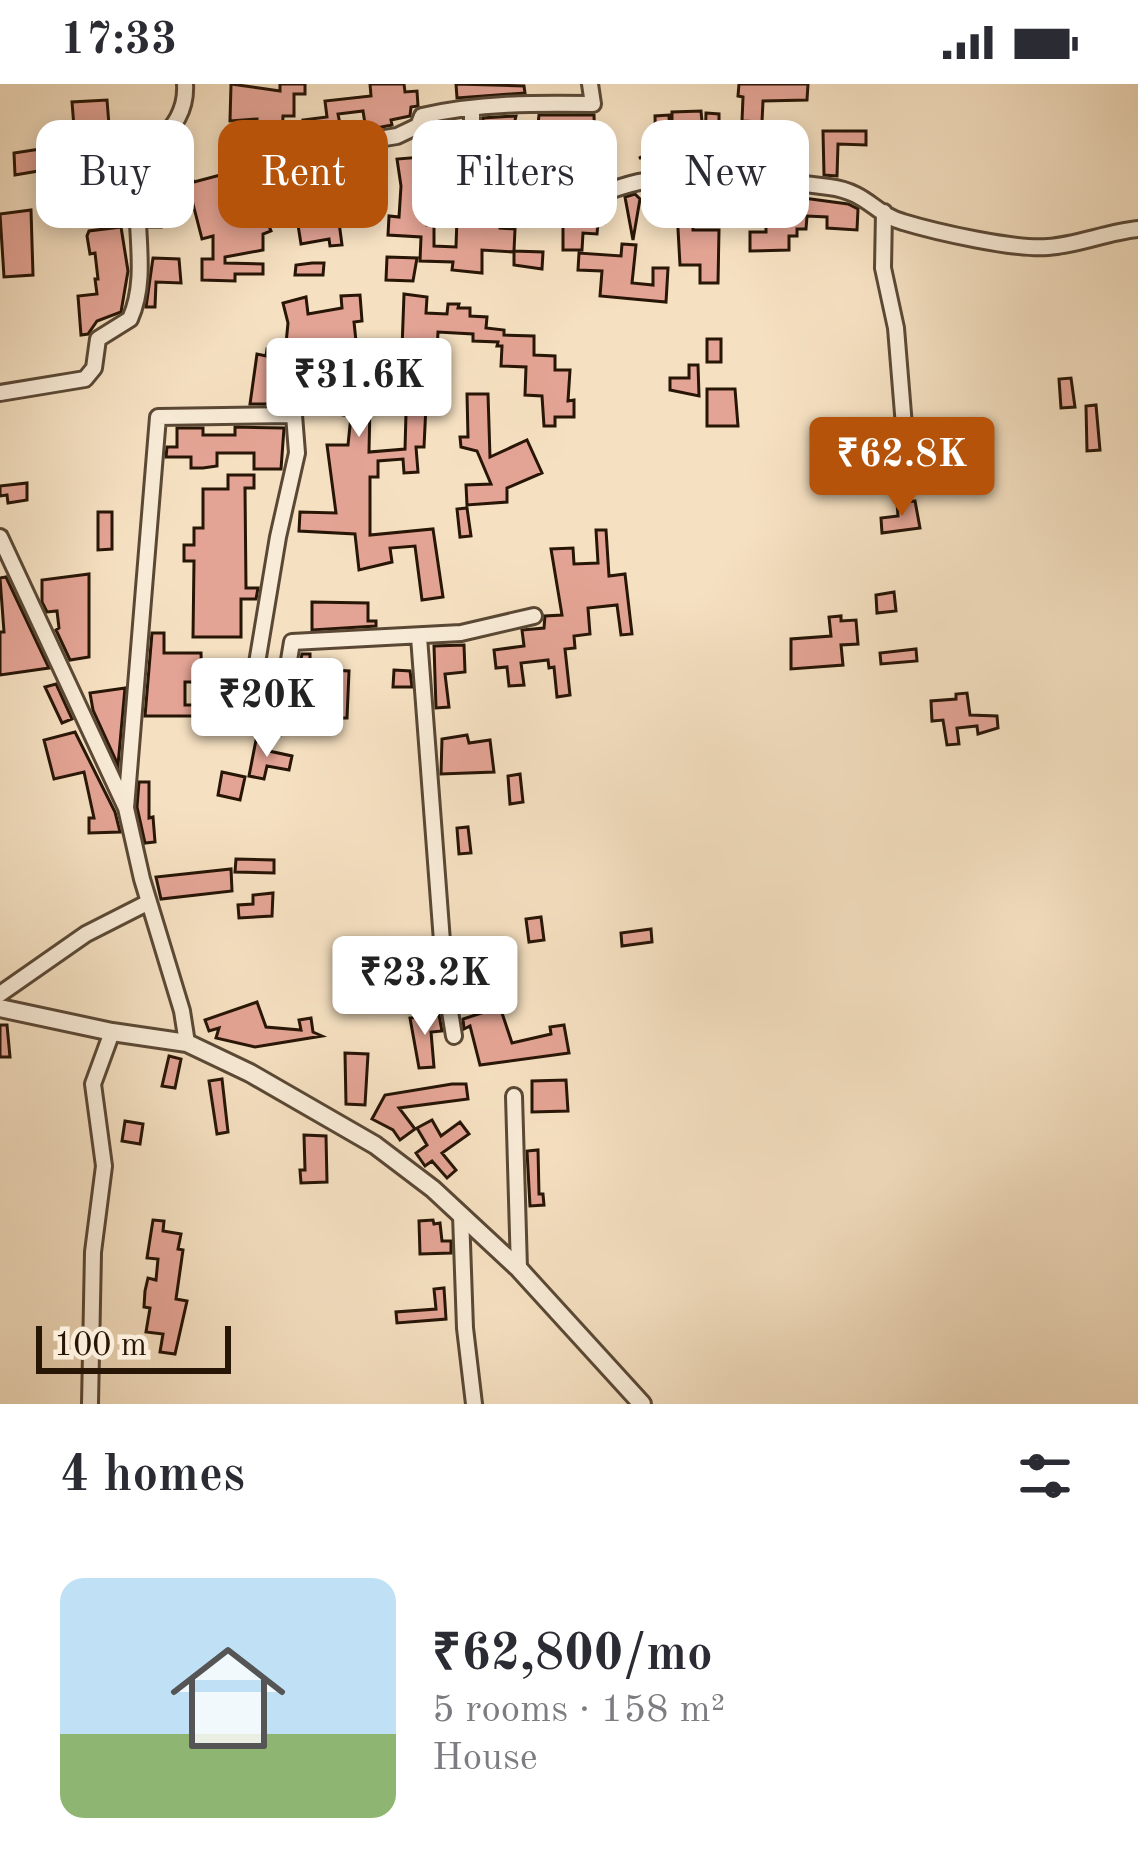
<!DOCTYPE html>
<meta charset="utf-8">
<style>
:root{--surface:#fff;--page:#f2f2f3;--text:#2b2b33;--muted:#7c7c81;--accent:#b45309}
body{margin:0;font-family:"Old Standard TT",serif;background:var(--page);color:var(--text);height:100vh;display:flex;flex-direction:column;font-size:45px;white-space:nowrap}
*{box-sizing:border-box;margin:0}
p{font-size:39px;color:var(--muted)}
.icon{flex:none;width:66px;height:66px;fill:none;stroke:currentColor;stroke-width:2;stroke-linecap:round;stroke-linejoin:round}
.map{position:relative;height:1320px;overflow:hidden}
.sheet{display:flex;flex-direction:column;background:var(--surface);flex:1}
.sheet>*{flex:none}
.guide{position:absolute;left:36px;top:36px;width:1068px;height:108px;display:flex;gap:24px}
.scale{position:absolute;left:36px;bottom:30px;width:195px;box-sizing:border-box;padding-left:12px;border:6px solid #271506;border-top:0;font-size:33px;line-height:42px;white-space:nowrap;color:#271506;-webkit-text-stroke:9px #f8ebd7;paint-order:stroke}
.price{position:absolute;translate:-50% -102px;padding:0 27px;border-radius:12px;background:#fff;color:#222;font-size:39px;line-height:78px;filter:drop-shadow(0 3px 6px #0008)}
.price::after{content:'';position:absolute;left:50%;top:72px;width:36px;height:27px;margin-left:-18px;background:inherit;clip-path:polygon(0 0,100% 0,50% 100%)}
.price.on{background:var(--accent);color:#fff}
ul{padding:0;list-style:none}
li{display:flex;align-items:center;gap:36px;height:300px;padding:0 60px}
li span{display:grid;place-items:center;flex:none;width:336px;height:240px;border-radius:24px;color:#555}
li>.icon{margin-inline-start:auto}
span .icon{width:144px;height:144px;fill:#fffc;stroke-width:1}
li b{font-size:51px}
h2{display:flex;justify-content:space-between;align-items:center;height:144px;padding:0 60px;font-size:51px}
.tag{padding:0 42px;border-radius:24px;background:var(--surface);box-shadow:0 6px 18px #0003;font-size:42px;line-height:108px}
.tag.on{background:var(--accent);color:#fff}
.status{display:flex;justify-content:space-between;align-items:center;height:84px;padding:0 60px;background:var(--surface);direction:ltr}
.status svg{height:33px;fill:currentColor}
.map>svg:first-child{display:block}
.building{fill:#e4a495;stroke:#271506;stroke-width:3}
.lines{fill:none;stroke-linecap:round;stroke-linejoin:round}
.minor-casing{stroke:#5a4835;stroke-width:20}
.tertiary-casing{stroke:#5a4835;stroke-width:22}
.minor{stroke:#f8ebd7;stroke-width:14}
.tertiary{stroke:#f8ebd7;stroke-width:16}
</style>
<div class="status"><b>17:33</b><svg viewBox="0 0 49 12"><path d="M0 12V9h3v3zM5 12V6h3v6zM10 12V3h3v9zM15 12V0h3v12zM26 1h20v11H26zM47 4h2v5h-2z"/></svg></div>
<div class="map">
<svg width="1138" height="1320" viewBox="0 0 1138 1320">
<rect width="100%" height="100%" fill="#f5e0c1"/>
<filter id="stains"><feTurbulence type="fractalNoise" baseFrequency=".00167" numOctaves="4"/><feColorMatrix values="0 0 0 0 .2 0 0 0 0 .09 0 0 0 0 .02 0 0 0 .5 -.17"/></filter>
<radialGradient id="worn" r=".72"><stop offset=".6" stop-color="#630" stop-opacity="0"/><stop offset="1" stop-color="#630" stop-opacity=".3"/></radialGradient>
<path class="building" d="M231 0 280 7V0H305V10H294V32H283L282 57H263V68L256 67V81H235L236 64H243V56H256L257 35 230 37Z
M370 0H404L405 8 417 7 418 22 411 23 410 32 391 36 392 41 366 46 363 27 338 30 342 50 337 61 343 70 304 73 305 76 293 78 291 62 307 60 303 36 327 33 325 17 371 12Z
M456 0 524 2 525 9 457 14Z
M739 0H808L807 16 763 17 762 38 742 37 743 13 738 12Z
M107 16 109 41 74 43 72 18Z
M701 27 702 38 672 40V28Z
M706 29 719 30V39L748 40 746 83H673L672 73 639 74 656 66 655 32 669 31 670 61 705 62Z
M539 31H594L595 64 564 65 562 41 538 40Z
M516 32 507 72H512L511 89 483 83V34Z
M823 47H866V61L838 60 837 92 824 91Z
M73 60 77 82 97 79 100 101 66 104 62 83 15 91 14 69Z
M531 63 564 66 566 106 527 101Z
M458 70 460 108 437 107V121H428L427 141H434V162L456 163 457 134H473L475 111 487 112V108L499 113 500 144 515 145 514 167 543 168 542 185 514 181V168L482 166V189L452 186 453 178 420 177 421 153 388 151 389 132 399 133 401 102 397 75Z
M185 82 194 98 239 86 244 104 238 105 242 129 270 121 274 135 267 137 271 147 263 150V166L225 173V179L263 180V190H235V197L202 196V175H213V152L202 155 193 120 160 135 161 143H149L153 86 160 96Z
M128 89 127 140 118 141 113 102 120 101 119 90Z
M347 98 350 121 337 123 342 161 330 162 329 155 301 160 298 141 322 136 320 103Z
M688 105 746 106 745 112 737 111V124L688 126Z
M766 109 848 120 858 125 857 146 827 144V133L807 132 806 145H797V152H789V166L750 167V148H766Z
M635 110 640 115 633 156 625 113Z
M602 121 604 139H598L597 150 583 149 582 166H563V134H580L579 127Z
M31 126 33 191 4 193 0 130Z
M677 127H693V146H719L718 199H700V181H680Z
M121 143 128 187 121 228 97 237 88 250 81 251 78 212 97 210 95 195H98L95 169 90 170 87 152 89 147Z
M622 160 636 161 632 199 653 201V184H668L666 218 600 212 602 187 578 186 579 169 621 172Z
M387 173 417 174 413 197 386 196Z
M153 174 179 175 181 199 156 198 155 223H146Z
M312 179H324L323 191H295L296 181Z
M404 210 427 213 426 229 447 230 448 220H459L458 224H470V232L487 233 486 244 504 246V251L534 252V271L555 272V286H570L568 317 574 316V333H555V342H544L542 312 525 311 526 283 501 282 502 262H497L498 258 473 257V250L438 248 437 268 402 265Z
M360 211 362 237 354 238 357 267 375 269 371 292 352 290 351 320H370L369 368 405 365 406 329 395 328 396 316 409 317 408 303 418 302 419 321H426L424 363H416L418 388 404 389 403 375 378 377V393H370V451L433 445 443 513 422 516 415 462 390 464 392 478 359 486 355 450 299 447 300 428 336 429 327 361H348L351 332 343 331V321H321L322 312H301L302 300 336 304 338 276 285 270 288 239 283 219 306 213 308 230 342 224 341 212Z
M707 255H721V278H707Z
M267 265 278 266 273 320H250L257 270 266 272Z
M689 281H698L699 312 670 306V294H689Z
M1071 294 1075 323 1061 324 1059 295Z
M707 305H735L738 342H707Z
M467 310H488L490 373 527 356 542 389 507 404V418L467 421 466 401 491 400 477 367 461 363 460 353H468Z
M1096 321 1100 366 1087 367 1086 322Z
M235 343 284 344 281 385H254V369H217V382L203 384H191V373H166L167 363H177V344H203V351H235Z
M228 391H254V404H245L246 504H258L256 515H241V553H193L194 477H184V461H194V444H203V405H228Z
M27 399V416L8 419 7 411 0 412V402Z
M915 417 920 444 882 449 881 434 898 432 897 419Z
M467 424 471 452 460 453 457 425Z
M98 428H112V465L98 466Z
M596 446H606L609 492 625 490 632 550 621 551 617 521 588 524 590 550 574 552 575 564 565 565 570 611 557 613 554 583 549 584 548 576 521 579 524 601 509 602 507 583 496 584 494 566 524 562 522 546 544 544 545 532 562 531 551 465 573 464 574 480 598 479Z
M89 490V573L70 576 56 546 59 544 57 527 47 528 42 518V496Z
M6 493 49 584 0 591V548H4L0 494Z
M894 508 896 527 877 529 876 511Z
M312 518 368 519V537H376V542L312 546Z
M841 532V537L856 536 858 560 841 561 843 581 791 585V555L831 552 829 533Z
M152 549H164V569H201L202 598H185V621H202V632H145Z
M464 561 465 588 445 590 449 623 436 624 434 562Z
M916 565 917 577 881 580 880 569Z
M302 570H310V585L349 587 347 634H334L335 615 321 614 316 598 297 597Z
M394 586 410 587 412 603H393Z
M56 600 72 635 62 639 45 603Z
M206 601 242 603 237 629 205 631Z
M125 604 118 681 93 626 90 609Z
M967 609 970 631 997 632 998 644 978 650 977 642 957 644 959 660 947 661 943 636 932 637 931 617 956 615V610Z
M75 648 115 728 120 748 89 749V734H94L84 688 54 695 44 656Z
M467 651 469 659 490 656 494 688 441 690 442 655Z
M256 656 271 660 269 667 292 672 289 686 267 682 264 695 249 692Z
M222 688 245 693 240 716 218 711Z
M520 690 523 718 510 720 508 692Z
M139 698H149V734L153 733 155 758 145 759 137 723Z
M468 743 471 769 459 770 457 744Z
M236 775 274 776V789L235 788Z
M231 785 232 807 161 815 156 793Z
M273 809 272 832 239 834 238 821 253 820V811Z
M541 833 544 856 529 858 526 835Z
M651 845 652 858 622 862 621 849Z
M403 905 404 920 378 921 377 906Z
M257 918 266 943 301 946 299 936 311 934 313 948 322 952 255 963 216 954 219 944 209 947 205 936Z
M500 923 512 959 551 950 550 943 564 941 569 969 480 981 470 942 464 945 463 935Z
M439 931 442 947 431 948 434 983 419 984 410 934Z
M0 941H7L10 973H0Z
M345 969 368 970 365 1021 346 1020Z
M169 972 181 975 175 1004 162 1002Z
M222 995 228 1048 217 1050 209 997Z
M566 996 568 1027 532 1028V997Z
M452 1000H466L468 1015 399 1024 415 1045 400 1056 393 1046 372 1035 385 1011Z
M432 1036 441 1052 460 1038 469 1050 442 1069 456 1086 447 1094 432 1077 425 1082 416 1069 427 1061 417 1044Z
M125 1037 143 1040 140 1060 122 1057Z
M304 1051 326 1052 327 1098 301 1099 300 1086H305Z
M538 1066 539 1110H543L544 1121 530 1122 527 1067Z
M153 1136 164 1137 163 1147 181 1150 178 1165 183 1166 176 1215 187 1217 175 1270 160 1268 163 1250 146 1248 150 1224 144 1223 145 1207 148 1194 156 1196 158 1175 147 1174Z
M433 1136 434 1140 440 1139 442 1157H451V1169L420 1170 419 1137Z
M444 1204 446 1235 397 1239 396 1228 436 1225 434 1205Z"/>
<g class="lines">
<g class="minor-casing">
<path id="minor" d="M472 25V93C508 96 514 118 556 118 592 119 614 101 645 97 703 89 771 95 829 103 868 108 874 130 903 138 936 148 1015 166 1048 163 1077 161 1108 148 1138 145
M348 60 397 52 418 42 422 32C478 19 536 19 593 20L590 0
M884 128 883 184 896 244 908 391
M0 309 85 295 94 284 98 255 130 235C150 191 132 138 139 92 144 60 188 47 185 0
M0 453 126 724 142 795 182 927 187 959
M419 553 445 897 454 952
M126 724 158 333 294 331 297 369 278 453 247 639 278 643 292 558 461 549 534 532
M0 910 86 850 149 818
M514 1012 519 1185
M461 1131 465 1244 474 1320
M90 1320 93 1168 104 1082 93 1000 112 948"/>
</g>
<g class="tertiary-casing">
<path id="tertiary" d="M0 924 112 948 187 959 250 989 375 1061 433 1105 519 1185 642 1320"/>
</g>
<use href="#minor" class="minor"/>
<use href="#tertiary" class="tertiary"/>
</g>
<rect width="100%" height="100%" filter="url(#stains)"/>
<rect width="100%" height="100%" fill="url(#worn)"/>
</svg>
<div class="scale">100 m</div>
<b class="price" style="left:359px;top:356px">₹31.6K</b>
<b class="price on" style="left:902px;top:435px">₹62.8K</b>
<b class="price" style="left:267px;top:676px">₹20K</b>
<b class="price" style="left:425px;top:954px">₹23.2K</b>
<div class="guide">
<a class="tag">Buy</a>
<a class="tag on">Rent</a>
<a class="tag">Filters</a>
<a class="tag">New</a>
</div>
</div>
<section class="sheet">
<h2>4 homes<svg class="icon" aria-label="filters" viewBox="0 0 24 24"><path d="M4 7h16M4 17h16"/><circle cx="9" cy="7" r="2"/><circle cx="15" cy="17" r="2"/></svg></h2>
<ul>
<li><span style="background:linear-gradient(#bfe0f5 65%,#8fb573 0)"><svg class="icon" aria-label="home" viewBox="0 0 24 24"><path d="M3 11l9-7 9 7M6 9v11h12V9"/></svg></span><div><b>₹62,800/mo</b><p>5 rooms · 158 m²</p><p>House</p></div></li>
</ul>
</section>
